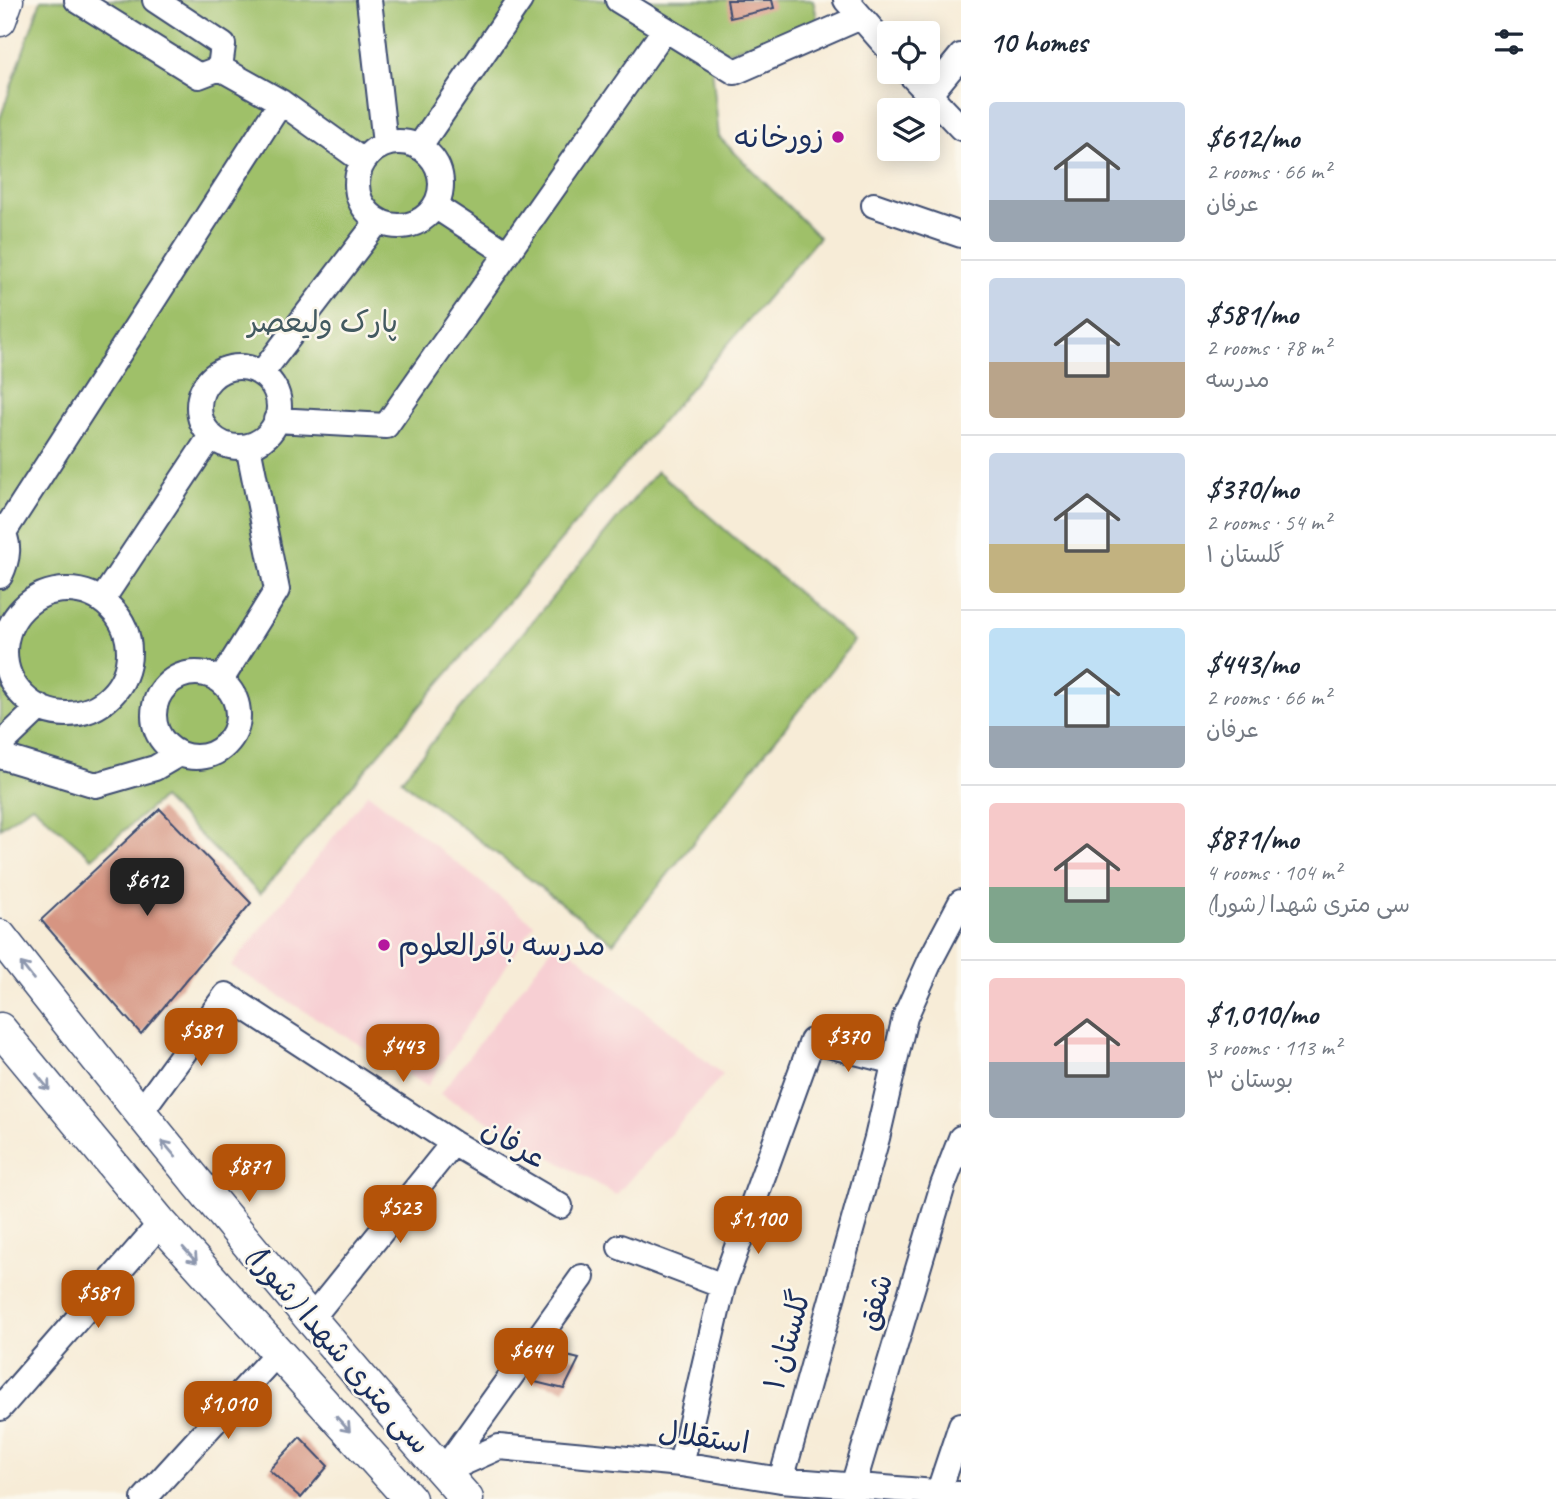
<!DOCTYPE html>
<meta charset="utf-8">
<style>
:root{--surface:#fff;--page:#f2f2f3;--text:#1f2937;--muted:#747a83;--line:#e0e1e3;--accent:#b45309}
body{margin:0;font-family:Caveat,"Playpen Sans Arabic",sans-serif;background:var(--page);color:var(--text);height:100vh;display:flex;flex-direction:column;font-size:26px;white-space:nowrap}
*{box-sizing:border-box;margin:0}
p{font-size:23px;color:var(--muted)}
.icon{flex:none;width:38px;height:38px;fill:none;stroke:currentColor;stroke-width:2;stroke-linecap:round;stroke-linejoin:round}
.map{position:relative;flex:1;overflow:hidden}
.panel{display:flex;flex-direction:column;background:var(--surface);width:595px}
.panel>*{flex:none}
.fabs{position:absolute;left:877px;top:21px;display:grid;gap:14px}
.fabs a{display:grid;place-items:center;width:63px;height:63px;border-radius:7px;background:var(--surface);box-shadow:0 4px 18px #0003;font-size:35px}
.price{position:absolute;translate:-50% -60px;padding:0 16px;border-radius:14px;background:var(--accent);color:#fff;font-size:23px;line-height:46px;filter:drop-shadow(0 2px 4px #0008)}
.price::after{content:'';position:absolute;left:50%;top:42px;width:21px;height:16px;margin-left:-10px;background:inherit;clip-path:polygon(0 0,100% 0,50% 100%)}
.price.current{background:#222;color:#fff}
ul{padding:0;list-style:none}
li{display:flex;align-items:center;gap:21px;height:175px;padding:0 28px}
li+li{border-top:2px solid var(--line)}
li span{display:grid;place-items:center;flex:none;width:196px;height:140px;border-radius:7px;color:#555}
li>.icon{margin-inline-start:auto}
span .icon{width:84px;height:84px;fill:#fffc;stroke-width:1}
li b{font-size:30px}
h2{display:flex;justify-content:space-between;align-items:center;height:84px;padding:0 28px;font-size:30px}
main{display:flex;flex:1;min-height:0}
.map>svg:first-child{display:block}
.built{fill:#f7cfd3}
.green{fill:#9fc069;stroke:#5d7864;stroke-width:2}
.building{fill:#d69582}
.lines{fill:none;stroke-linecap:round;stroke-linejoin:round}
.minor-casing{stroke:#3c4b70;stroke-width:28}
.major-casing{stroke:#3c4b70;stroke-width:35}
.minor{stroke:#fff;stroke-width:24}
.major{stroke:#fff;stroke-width:32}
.oneway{stroke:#8d97ae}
.poi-dot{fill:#b5179e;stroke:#fbf7ec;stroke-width:2.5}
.labels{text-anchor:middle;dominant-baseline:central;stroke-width:5;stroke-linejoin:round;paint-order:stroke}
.poi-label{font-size:30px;fill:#1b2f5e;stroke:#fbf7ec;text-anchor:end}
.park-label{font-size:30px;fill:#435a61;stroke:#fbf7ec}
.street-label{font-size:30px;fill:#1b2f5e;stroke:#fbf7ec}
</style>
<main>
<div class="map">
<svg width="961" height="1499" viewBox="0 0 961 1499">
<rect width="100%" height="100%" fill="#fbf7ec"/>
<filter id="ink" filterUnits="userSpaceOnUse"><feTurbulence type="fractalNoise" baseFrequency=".0143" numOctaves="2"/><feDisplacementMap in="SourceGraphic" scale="14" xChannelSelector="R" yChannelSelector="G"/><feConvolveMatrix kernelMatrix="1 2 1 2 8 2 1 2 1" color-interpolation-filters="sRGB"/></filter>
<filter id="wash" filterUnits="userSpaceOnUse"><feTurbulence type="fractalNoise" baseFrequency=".00686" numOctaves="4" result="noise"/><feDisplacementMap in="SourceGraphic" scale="28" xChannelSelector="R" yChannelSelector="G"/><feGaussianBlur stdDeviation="1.57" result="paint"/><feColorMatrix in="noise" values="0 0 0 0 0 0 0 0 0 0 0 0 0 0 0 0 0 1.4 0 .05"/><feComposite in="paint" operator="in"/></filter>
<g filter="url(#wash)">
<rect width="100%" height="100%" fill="#f7ecd7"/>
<path class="built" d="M368 793 534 924 427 1086 231 966Z
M558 940 723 1075 616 1195 440 1094Z"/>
<path class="green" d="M41 0H813L818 22 711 57 719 137 819 237 260 894 162 798 92 858 32 805 0 828V119Z
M657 471 854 641 613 943 401 780Z"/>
<g id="blocks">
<path class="building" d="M727 0H772L774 8 730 18Z
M160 809 251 903 141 1034 41 920Z
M543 1350 579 1359 564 1389 531 1381Z
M300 1437 328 1466 301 1498 269 1470Z"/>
</g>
</g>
<g filter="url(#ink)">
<use href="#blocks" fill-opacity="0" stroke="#3c4b70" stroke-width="2"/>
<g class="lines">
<g class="minor-casing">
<path id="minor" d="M77 0 199 76 220 68
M155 0 223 45 220 68 281 102 363 161
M369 0 385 144
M618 0 735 72 861 17
M846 0 889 49
M908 72 961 128
M929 95 961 56
M357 184a42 42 0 1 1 84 0a42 42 0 1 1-84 0Z
M419 147 520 0
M874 205 961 235
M435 206 507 253
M199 407a40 40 0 1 1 80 0a40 40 0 1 1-80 0Z
M261 374 378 221
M276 420 386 426 665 29
M0 527C11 543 8 559 0 576
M4 532 281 102
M5 652a62 62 0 1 1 124 0a62 62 0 1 1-124 0Z
M102 600 211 436
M154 715a42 42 0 1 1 84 0a42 42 0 1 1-84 0Z
M221 680 277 590 248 446
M0 745 40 707
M0 756 96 785 155 768 179 754
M139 1114 226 995 453 1143 560 1206
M620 1247 723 1286
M311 1319 453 1143
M0 1408 161 1223
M681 1464 723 1286 812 1041 894 1062
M443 1471 582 1277
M443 1472 499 1447 681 1464 781 1480 961 1494
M781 1480 877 1138 905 1017 932 957 961 902
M853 1486 943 1185 961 1138
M939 1491 961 1425
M144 1499 278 1352"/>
</g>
<g class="major-casing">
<path id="major" d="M0 20 7 0
M0 936C150 1128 305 1317 467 1499
M0 1029 161 1223 410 1499"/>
</g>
<use href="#minor" class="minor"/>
<use href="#major" class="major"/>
</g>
<defs><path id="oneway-shaft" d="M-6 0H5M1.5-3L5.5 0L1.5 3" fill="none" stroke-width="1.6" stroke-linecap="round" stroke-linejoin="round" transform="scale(1.75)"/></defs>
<g class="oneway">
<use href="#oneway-shaft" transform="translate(27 971) rotate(-128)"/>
<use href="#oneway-shaft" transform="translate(43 1082) rotate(51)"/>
<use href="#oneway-shaft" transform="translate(169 1149) rotate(-130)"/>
<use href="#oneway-shaft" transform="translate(190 1255) rotate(48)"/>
<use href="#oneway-shaft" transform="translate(343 1424) rotate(48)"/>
</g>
</g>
<g class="poi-dot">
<circle cx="838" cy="137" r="7"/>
<circle cx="384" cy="945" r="7"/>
</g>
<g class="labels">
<g class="poi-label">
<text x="824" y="137">زورخانه</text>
<text x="398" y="945" text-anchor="start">مدرسه باقرالعلوم</text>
</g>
<g class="park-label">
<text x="323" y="322">پارک ولیعصر</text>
</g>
<g class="street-label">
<text transform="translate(514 1143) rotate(31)">عرفان</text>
<text transform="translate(875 1302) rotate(-73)">شفق</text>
<text transform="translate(787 1340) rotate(-74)">گلستان ۱</text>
<text transform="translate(338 1349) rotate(49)">سی متری شهدا (شورا)</text>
<text transform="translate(704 1437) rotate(8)">استقلال</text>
</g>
</g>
</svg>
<div class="fabs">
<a><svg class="icon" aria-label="locate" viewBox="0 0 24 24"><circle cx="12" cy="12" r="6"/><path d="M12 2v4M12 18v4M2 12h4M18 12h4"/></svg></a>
<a><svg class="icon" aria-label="layers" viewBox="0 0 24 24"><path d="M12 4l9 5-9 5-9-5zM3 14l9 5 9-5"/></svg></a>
</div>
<b class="price current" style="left:147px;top:918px">$612</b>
<b class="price" style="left:201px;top:1068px">$581</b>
<b class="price" style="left:848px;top:1074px">$370</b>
<b class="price" style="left:403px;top:1084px">$443</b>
<b class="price" style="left:249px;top:1204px">$871</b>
<b class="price" style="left:400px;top:1245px">$523</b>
<b class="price" style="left:758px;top:1256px">$1,100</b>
<b class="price" style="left:98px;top:1330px">$581</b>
<b class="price" style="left:531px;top:1388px">$644</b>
<b class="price" style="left:228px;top:1441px">$1,010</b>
</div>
<section class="panel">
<h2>10 homes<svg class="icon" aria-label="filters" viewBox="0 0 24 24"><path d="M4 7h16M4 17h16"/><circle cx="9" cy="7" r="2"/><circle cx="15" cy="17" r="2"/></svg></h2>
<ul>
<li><span style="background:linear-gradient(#c9d6e8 70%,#9aa5b1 0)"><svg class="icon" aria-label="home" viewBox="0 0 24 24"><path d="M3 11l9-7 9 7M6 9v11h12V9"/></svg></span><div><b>$612/mo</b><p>2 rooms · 66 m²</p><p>عرفان</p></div></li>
<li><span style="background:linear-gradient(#c9d6e8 60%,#b9a48a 0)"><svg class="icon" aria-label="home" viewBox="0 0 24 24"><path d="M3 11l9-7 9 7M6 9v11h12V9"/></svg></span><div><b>$581/mo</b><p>2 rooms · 78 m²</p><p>مدرسه</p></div></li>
<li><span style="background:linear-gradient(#c9d6e8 65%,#c2b280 0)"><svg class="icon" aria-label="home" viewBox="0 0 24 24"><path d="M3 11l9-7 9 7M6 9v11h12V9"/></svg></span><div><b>$370/mo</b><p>2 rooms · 54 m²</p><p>گلستان ۱</p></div></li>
<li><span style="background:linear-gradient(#bfe0f5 70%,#9aa5b1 0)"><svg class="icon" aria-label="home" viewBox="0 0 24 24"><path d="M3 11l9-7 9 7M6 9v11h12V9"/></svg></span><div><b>$443/mo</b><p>2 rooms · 66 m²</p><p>عرفان</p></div></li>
<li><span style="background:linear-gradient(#f6c9c9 60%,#7fa58c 0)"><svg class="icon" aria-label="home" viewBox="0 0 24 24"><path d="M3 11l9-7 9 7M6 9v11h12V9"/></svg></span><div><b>$871/mo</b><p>4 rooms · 104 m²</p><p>سی متری شهدا (شورا)</p></div></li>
<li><span style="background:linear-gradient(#f6c9c9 60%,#9aa5b1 0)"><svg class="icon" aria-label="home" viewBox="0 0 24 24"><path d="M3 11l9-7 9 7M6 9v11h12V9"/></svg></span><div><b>$1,010/mo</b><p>3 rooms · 113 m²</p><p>بوستان ۳</p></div></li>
</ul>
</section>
</main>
